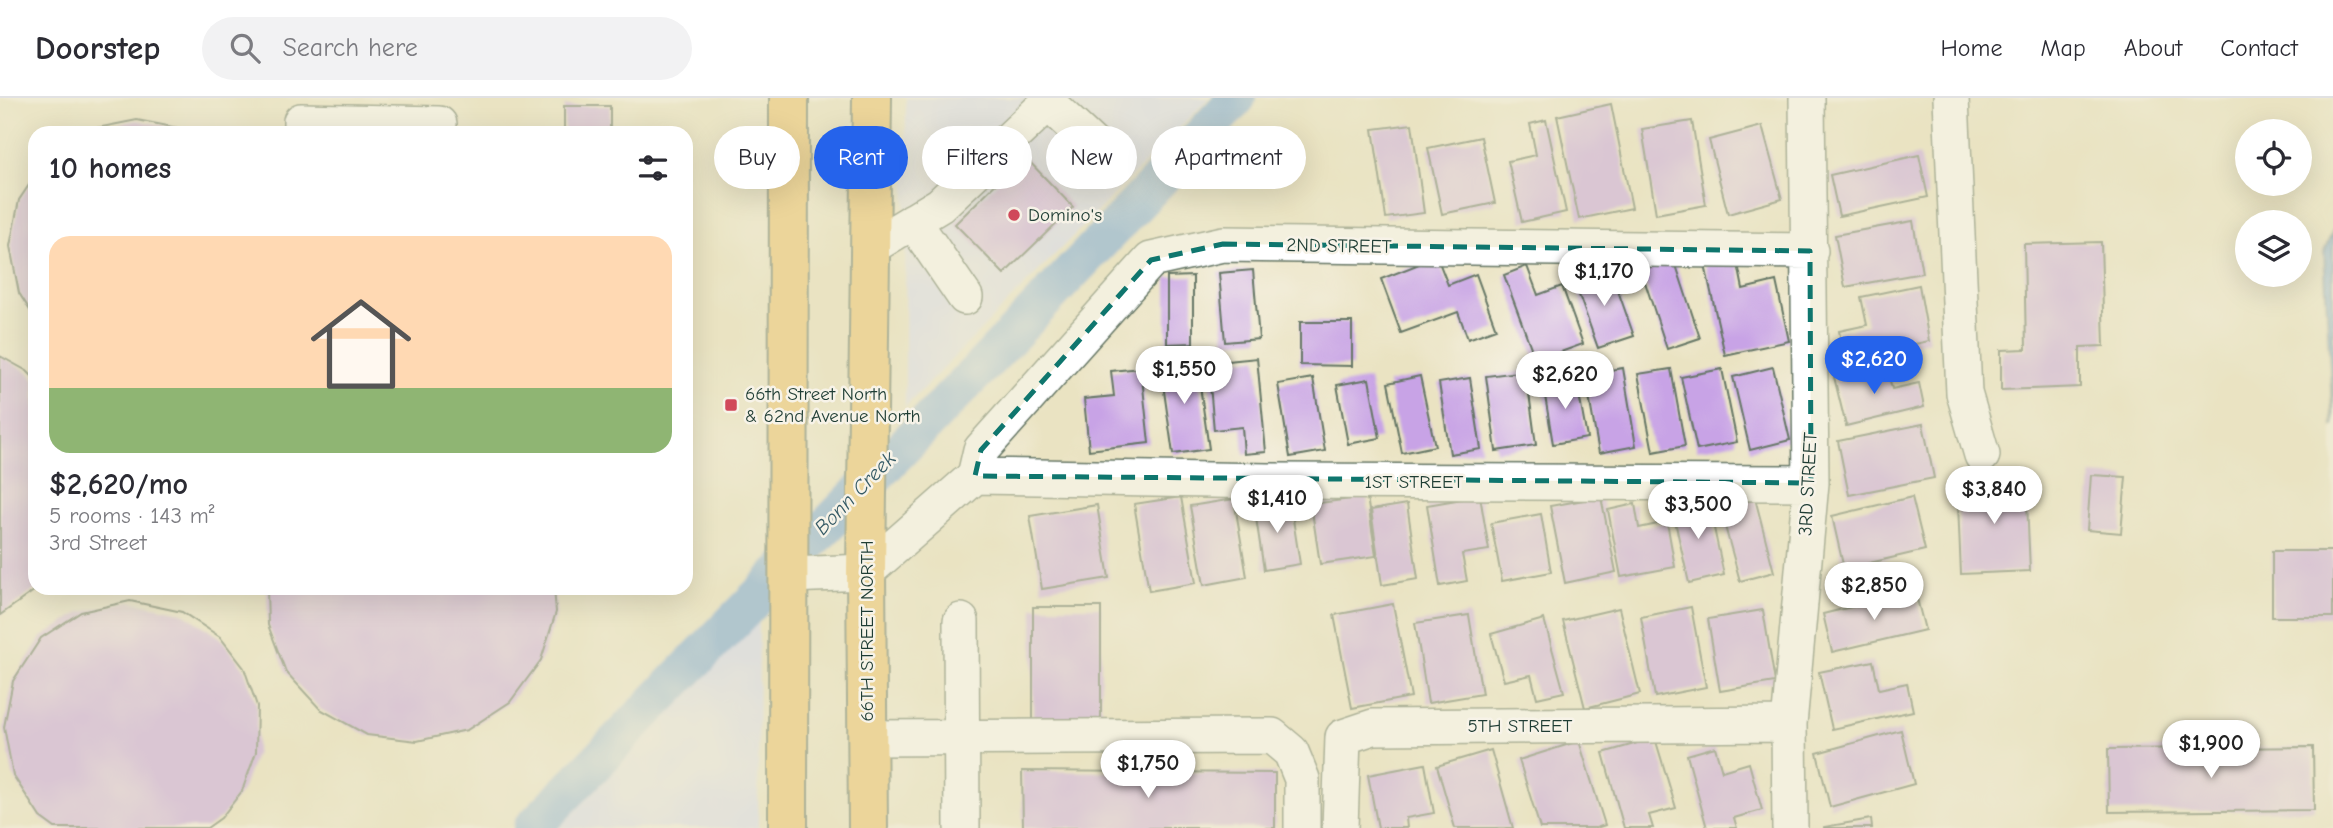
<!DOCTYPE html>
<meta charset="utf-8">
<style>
:root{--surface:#fff;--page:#f2f2f3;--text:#2b2b33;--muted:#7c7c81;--line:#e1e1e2;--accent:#2563eb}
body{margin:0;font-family:"Comic Neue",sans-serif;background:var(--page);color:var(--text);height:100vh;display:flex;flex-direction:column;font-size:26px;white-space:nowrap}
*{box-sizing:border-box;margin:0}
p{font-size:23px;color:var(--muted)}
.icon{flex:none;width:38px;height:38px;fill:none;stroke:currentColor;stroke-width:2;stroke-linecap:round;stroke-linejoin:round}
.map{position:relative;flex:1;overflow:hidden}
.drawer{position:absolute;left:28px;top:28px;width:665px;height:469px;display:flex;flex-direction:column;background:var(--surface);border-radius:21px;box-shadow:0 7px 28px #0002}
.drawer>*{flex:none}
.hud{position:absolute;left:714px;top:28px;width:665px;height:63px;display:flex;gap:14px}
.fabs{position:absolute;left:2235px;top:21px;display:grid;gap:14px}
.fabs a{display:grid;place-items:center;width:77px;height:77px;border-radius:50%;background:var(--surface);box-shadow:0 7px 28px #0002;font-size:35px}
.price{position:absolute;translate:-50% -60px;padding:0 16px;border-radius:24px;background:#fff;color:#222;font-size:23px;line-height:46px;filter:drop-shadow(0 2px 4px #0008)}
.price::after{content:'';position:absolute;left:50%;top:42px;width:21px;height:16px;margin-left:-10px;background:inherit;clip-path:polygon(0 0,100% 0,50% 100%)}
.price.on{background:var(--accent);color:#fff}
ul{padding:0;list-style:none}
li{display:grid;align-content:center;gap:14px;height:371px;padding:0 21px}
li+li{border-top:2px solid var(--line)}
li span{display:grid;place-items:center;height:217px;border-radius:21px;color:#555}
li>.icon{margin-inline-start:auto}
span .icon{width:126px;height:126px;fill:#fffc;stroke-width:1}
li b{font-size:30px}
h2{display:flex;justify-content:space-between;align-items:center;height:84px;padding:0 21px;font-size:30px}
.tag{padding:0 24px;border-radius:32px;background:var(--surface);box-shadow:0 7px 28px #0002;font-size:24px;line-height:63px}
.tag.on{background:var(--accent);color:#fff}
header{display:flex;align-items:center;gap:42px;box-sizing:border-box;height:98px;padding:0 35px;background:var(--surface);border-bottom:2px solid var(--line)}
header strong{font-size:33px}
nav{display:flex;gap:38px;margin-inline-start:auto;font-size:24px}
.search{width:490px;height:63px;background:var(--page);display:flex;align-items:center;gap:18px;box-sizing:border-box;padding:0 24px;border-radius:38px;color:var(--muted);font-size:26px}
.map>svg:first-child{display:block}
.built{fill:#d3d9f9}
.water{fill:#6da2da;stroke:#467087;stroke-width:2}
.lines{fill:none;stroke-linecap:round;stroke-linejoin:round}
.canal{stroke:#6da2da;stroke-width:38}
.building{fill:#c8a3e6}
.minor-casing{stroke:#676;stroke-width:38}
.major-casing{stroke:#676;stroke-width:42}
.minor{stroke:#fff;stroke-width:35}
.major{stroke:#f0c469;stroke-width:38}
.marked{fill:none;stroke:#0f766e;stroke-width:5;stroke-dasharray:14 9;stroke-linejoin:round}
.poi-dot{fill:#d1495b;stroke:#f7f3e8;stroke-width:2.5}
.labels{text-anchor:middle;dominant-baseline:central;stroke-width:5;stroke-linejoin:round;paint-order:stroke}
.poi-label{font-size:19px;fill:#1f3d34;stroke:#f7f3e8;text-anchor:start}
.street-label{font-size:19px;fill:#1f3d34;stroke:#f7f3e8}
.water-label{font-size:21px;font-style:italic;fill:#365b66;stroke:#f7f3e8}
</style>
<header>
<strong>Doorstep</strong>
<div class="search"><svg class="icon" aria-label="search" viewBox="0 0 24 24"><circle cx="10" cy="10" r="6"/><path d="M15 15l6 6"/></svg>Search here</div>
<nav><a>Home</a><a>Map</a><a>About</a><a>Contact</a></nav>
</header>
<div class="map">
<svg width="2333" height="730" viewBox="0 0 2333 730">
<rect width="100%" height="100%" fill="#f7f3e8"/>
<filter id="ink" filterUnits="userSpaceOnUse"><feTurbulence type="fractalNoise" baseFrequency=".0143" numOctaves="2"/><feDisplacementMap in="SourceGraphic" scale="14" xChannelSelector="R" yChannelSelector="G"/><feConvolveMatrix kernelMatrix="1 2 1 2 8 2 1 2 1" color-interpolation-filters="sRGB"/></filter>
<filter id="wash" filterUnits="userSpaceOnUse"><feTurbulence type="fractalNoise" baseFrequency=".00686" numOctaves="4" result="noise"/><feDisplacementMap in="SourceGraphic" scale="28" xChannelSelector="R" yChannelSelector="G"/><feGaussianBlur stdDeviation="1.57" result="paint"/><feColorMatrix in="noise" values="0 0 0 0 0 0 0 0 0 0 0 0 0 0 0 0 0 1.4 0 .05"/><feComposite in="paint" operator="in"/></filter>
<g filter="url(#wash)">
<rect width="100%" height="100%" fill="#eae3c2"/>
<path class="built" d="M906 0H1209L905 309Z
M759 501 758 730H521Z"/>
<path class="water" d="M2333 132V329L2324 154Z"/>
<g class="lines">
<path class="canal" d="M532 730 995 255 1237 0"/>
</g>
<g id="blocks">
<path class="building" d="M1611 6 1632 110 1579 121 1557 18Z
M564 8H610V35H564Z
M137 22 188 32 193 35H82L87 32Z
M1546 22 1566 114 1522 124 1508 63 1536 57 1530 26Z
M1692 23 1706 107 1656 116 1642 31Z
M1412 26 1424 115 1386 120 1373 31Z
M1762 28 1782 101 1728 116 1709 42Z
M1481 39 1495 105 1442 116 1428 50Z
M1919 57 1928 99 1839 118 1830 77Z
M1024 58 1073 109 1004 176 955 126Z
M35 78V220L19 195 10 148 19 102Z
M1913 123 1922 175 1845 189 1835 137Z
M2101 144 2104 248 2080 249V289L2001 292V252L2026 251 2024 146Z
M1437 159 1448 187 1476 176 1496 231 1468 241 1458 214 1401 235 1381 181Z
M1674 161 1700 240 1667 251 1641 172Z
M1737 161 1743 191 1776 183 1789 243 1725 257 1705 167Z
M1527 168 1538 197 1562 188 1583 246 1536 263 1504 177Z
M1610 170 1634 238 1598 250 1574 183Z
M1253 172 1259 241 1225 244 1219 175Z
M1193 178V245L1167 246V179Z
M1919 187 1929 243 1845 261 1839 233 1867 227 1861 199Z
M1300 224H1352V268L1300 267Z
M0 258 27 273 35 281V490H38L0 517Z
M1196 260 1209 351 1173 356 1160 265Z
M1257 260 1266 354 1244 356 1242 329 1214 332 1208 265Z
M1886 266 1892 291 1919 285 1924 309 1846 328 1834 279Z
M1773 269 1790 342 1750 352 1733 279Z
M1141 270 1149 345 1089 352 1084 301 1114 298 1111 273Z
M1623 270 1636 348 1599 355 1585 276Z
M1671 271 1685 348 1653 354 1638 276Z
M1722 271 1737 344 1697 352 1681 279Z
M1526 273 1536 347 1496 353 1486 278Z
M1420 278 1435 348 1402 355 1388 285Z
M1313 280 1325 353 1290 359 1278 286Z
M1470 280 1481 351 1450 356 1439 285Z
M1576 280 1587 340 1553 346 1543 286Z
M1369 281 1380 340 1348 346 1337 287Z
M1923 326 1934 380 1849 397 1838 343Z
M2091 377 2126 379 2121 435 2087 432Z
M2026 380 2030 473 1961 476 1957 383Z
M1480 398 1489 452 1462 456 1467 483 1440 488 1427 407Z
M1181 399 1196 485 1149 493 1134 406Z
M1367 399 1376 458 1320 466 1311 406Z
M1601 399 1616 474 1565 485 1550 408Z
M1912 399 1925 452 1844 471 1832 418Z
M1755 400 1774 474 1740 483 1720 410Z
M1234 401 1247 479 1204 487 1190 408Z
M1290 402 1300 466 1264 472 1254 407Z
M1708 402 1724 477 1689 485 1672 410Z
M1407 406 1418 481 1382 487 1371 412Z
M1635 406 1639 430 1667 424 1675 469 1621 479 1608 412Z
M1097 407 1109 480 1042 491 1030 418Z
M1541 416 1551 474 1502 483 1491 425Z
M2272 453H2333V519H2272Z
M267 490H554L556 514 541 562 510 604 467 632 417 643 367 637 320 611 286 574 268 527Z
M1915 493 1925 532 1832 554 1823 516Z
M130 503 182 514 220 539 244 570 257 608 256 654 242 693 221 720 207 730H55L40 719 13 677 4 629 13 583 41 540 81 514Z
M1393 506 1411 599 1352 610 1334 517Z
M1033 509H1101V632H1033Z
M1691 509 1706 589 1655 599 1641 519Z
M1619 510 1640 596 1585 610 1563 523Z
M1763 512 1775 584 1720 593 1708 521Z
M1469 517 1482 596 1428 605 1415 525Z
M1544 521 1564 594 1537 600 1531 577 1504 583 1491 536Z
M1873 563 1879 591 1907 585 1913 613 1832 631 1819 574Z
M1901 632 1914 686 1830 709 1817 655Z
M1655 640 1676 710 1649 717 1653 730H1624L1603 655Z
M1579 643 1605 727 1596 730H1540L1519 662Z
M1715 649 1722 673 1749 665 1762 712 1734 720 1737 730H1707L1687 657Z
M2313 649 2314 712 2109 714 2108 651Z
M1491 652 1513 730H1455L1437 668Z
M1425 666 1434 715 1406 720 1407 730H1378L1368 677Z
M1022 673 1275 675V730H1023Z
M1871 721 1872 730H1824V729Z"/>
</g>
</g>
<g filter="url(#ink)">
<use href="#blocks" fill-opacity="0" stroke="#676" stroke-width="2"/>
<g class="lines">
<g class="minor-casing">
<path id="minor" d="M1951 0 1964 295 1982 357
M1048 5 1105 58
M301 35V23L439 26
M913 123 965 199
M869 150 940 107 1048 5 1050 0
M975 378 981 352 1151 162 1223 146 1810 153
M975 378 1269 383 1811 385
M789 477 866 474 975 378
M961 523 962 730
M867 640 1272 638 1291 654 1302 681V730
M1340 730 1343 639 1373 629 1789 626
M1790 730 1789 626 1811 385 1807 0"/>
</g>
<g class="major-casing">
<path id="major" d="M788 730 789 0
M868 730 866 474 872 0"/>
</g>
<use href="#minor" class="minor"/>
<use href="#major" class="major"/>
</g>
</g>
<path d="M0 0H2333V730H0ZM1223 146 1810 153 1811 385 975 378 981 352 1151 162Z" fill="#eae3c2" fill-opacity=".55" fill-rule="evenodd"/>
<path class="marked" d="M1223 146 1810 153 1811 385 975 378 981 352 1151 162Z"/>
<g class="poi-dot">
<circle cx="1014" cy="117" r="7"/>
<rect x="724" y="300" width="14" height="14" rx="3.5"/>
</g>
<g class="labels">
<g class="poi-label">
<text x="1028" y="117">Domino's</text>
<text x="745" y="296">66th Street North<tspan x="745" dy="22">&amp; 62nd Avenue North</tspan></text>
</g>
<g class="street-label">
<text transform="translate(1339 148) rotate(1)">2ND STREET</text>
<text x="1414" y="384">1ST STREET</text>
<text transform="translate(1808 386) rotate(-87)">3RD STREET</text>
<text transform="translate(867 533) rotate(-90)">66TH STREET NORTH</text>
<text x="1520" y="628">5TH STREET</text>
</g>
<g class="water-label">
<text transform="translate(855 395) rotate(-46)">Bonn Creek</text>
</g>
</g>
</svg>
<div class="fabs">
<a><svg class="icon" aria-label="locate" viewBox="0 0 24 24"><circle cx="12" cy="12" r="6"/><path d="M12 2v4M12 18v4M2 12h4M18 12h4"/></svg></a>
<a><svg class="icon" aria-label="layers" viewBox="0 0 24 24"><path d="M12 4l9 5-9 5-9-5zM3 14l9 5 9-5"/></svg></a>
</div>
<b class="price" style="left:1604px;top:210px">$1,170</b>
<b class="price on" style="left:1874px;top:298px">$2,620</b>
<b class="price" style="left:1184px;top:308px">$1,550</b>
<b class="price" style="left:1565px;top:313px">$2,620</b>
<b class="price" style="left:1994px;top:428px">$3,840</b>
<b class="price" style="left:1277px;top:437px">$1,410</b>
<b class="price" style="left:1698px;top:443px">$3,500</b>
<b class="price" style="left:1874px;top:524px">$2,850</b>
<b class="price" style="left:2211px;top:682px">$1,900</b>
<b class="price" style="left:1148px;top:702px">$1,750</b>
<div class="hud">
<a class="tag">Buy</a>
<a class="tag on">Rent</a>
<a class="tag">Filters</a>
<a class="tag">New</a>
<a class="tag">Apartment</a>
</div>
<section class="drawer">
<h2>10 homes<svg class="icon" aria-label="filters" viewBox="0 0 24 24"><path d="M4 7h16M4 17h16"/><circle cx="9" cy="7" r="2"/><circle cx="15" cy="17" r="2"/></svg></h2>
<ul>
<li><span style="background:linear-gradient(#ffd9b3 70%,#8fb573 0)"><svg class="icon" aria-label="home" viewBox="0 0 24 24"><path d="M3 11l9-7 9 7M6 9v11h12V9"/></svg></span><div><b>$2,620/mo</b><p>5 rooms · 143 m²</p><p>3rd Street</p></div></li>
</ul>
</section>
</div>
